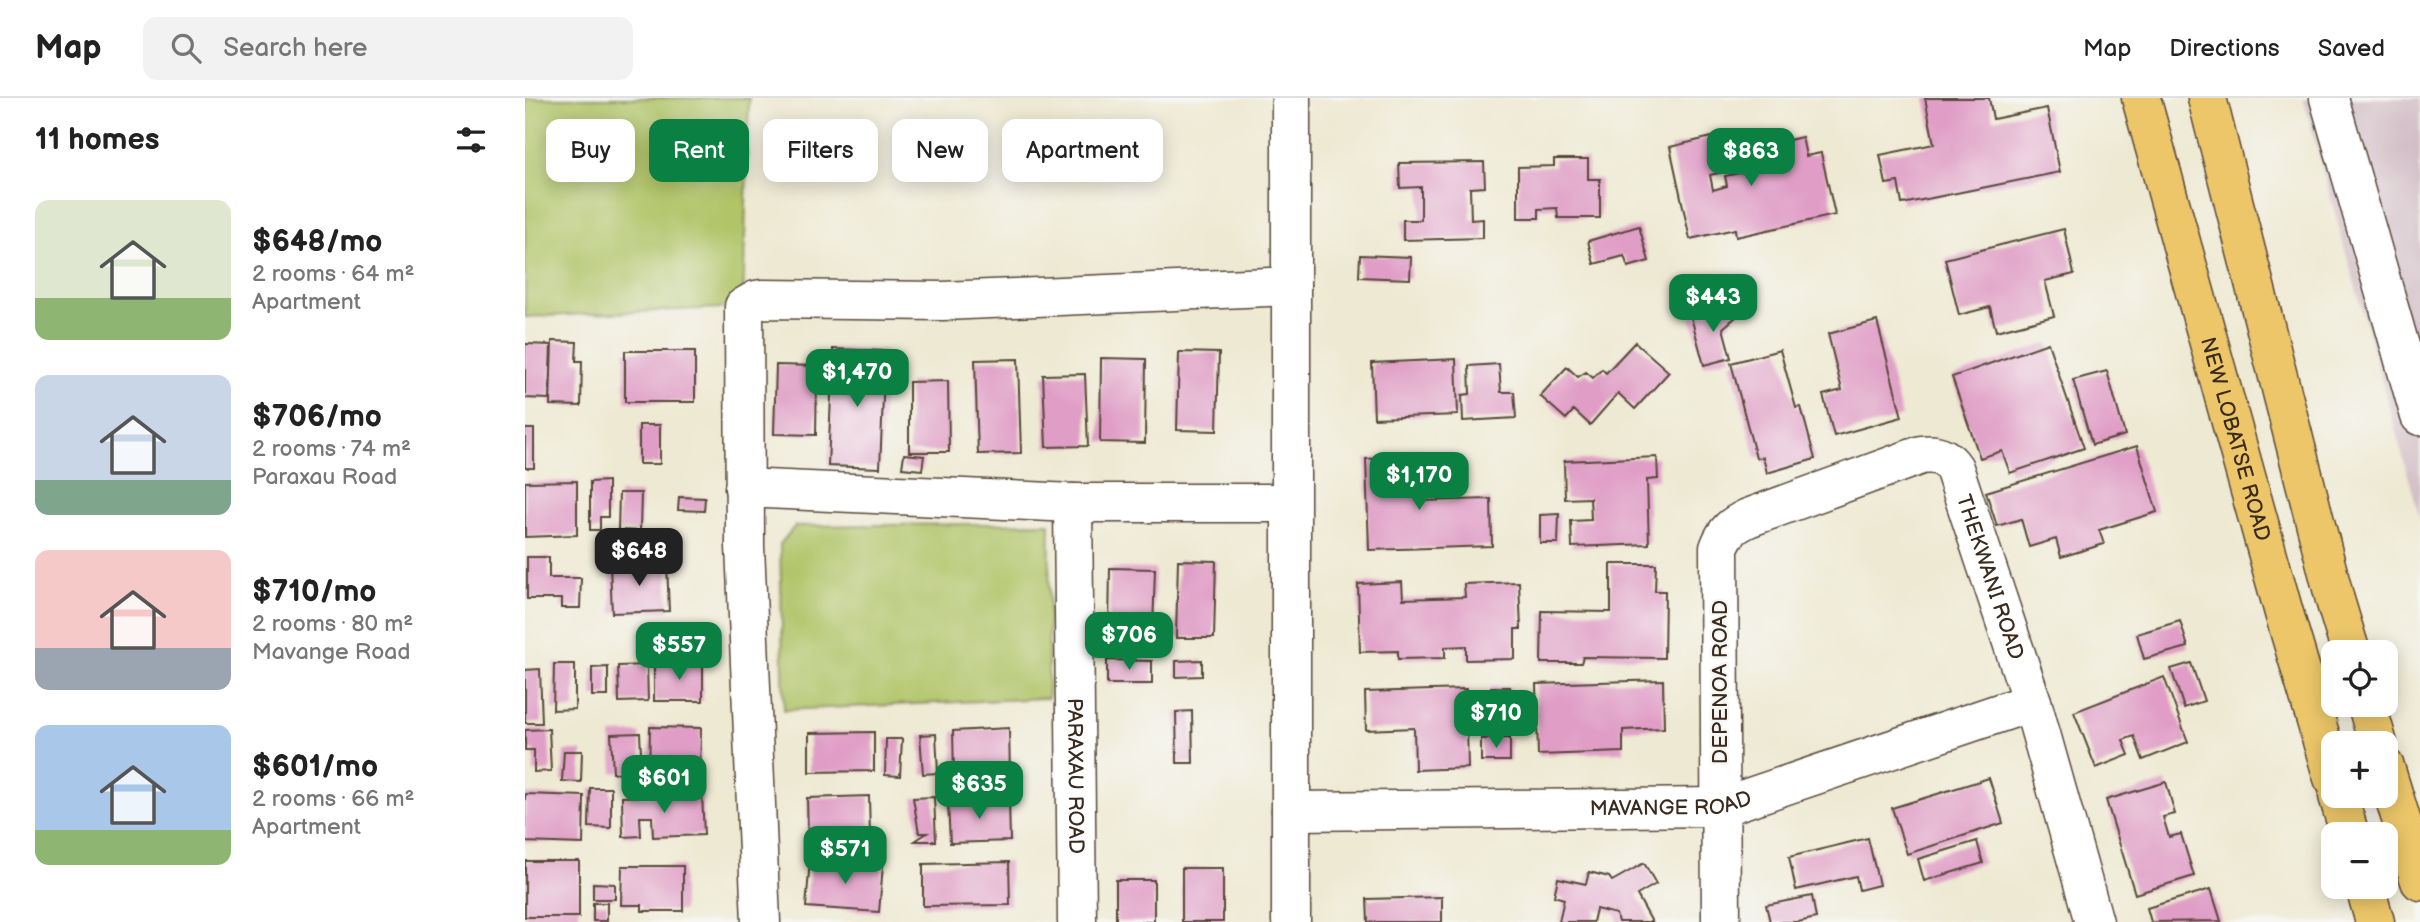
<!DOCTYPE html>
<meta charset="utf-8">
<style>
:root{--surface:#fff;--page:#f2f2f2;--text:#222;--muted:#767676;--line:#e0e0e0;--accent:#0b8043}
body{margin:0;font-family:"Balsamiq Sans",sans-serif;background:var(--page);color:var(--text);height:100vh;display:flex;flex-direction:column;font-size:26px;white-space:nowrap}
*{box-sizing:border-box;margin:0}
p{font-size:23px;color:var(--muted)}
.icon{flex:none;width:38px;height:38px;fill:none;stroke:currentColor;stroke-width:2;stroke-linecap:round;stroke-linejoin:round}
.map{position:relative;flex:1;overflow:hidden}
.side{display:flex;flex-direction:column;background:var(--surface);width:525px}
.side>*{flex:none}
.guide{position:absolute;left:21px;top:21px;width:665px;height:63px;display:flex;gap:14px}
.controls{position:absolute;left:1796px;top:542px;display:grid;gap:14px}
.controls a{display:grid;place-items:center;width:77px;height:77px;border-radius:14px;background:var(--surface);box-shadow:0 4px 18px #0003;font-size:35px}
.price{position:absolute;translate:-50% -60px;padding:0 16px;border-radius:14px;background:var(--accent);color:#fff;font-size:23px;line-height:46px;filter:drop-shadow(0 2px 4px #0008)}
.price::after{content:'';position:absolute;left:50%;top:42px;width:21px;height:16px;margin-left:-10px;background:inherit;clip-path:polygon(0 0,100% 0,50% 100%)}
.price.active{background:#222;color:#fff}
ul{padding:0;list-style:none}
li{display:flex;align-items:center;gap:21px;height:175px;padding:0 35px}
li span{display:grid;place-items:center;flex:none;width:196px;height:140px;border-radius:14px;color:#555}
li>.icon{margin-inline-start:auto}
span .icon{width:84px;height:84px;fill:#fffc;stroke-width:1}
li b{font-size:30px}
h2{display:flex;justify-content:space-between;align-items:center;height:84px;padding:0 35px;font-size:30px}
.pill{padding:0 24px;border-radius:14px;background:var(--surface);box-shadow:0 4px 18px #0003;font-size:24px;line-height:63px}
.pill.active{background:var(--accent);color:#fff}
header{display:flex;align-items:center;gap:42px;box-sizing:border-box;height:98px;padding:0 35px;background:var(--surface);border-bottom:2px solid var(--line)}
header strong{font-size:33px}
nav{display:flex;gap:38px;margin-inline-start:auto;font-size:24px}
.search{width:490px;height:63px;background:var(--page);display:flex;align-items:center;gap:18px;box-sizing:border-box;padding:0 24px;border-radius:14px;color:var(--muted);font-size:26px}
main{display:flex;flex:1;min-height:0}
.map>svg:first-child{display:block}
.industrial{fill:#d2bdc6}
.green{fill:#b1c468;stroke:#767743;stroke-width:2}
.building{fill:#e09ec6}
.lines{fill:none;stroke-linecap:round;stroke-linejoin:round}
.minor-casing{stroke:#564739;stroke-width:41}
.major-casing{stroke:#564739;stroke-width:41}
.minor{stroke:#fff;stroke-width:38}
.major{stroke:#ecc669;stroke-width:38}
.labels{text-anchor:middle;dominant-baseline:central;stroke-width:5;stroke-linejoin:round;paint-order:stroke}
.street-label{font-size:21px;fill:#3b2a1e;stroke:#f6f6f2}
</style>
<header>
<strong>Map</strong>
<div class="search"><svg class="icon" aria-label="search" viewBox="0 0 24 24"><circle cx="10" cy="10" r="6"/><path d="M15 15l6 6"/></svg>Search here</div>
<nav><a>Map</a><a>Directions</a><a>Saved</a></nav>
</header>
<main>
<section class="side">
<h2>11 homes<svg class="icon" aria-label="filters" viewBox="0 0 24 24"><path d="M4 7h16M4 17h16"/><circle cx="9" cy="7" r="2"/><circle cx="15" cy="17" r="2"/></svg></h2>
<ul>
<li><span style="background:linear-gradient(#dfe7d0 70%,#8fb573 0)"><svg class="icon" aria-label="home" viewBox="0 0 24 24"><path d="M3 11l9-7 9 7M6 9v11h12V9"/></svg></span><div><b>$648/mo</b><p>2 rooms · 64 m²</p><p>Apartment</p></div></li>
<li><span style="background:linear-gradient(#c9d6e8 75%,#7fa58c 0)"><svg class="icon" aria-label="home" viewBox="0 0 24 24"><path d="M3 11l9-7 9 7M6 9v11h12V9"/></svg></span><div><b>$706/mo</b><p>2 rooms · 74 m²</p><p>Paraxau Road</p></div></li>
<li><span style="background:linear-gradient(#f6c9c9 70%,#9aa5b1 0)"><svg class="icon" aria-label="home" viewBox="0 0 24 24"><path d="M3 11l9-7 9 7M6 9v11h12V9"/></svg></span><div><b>$710/mo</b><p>2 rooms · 80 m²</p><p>Mavange Road</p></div></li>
<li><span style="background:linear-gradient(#a9c7e8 75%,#8fb573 0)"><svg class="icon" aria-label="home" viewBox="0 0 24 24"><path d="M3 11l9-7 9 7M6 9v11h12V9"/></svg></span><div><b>$601/mo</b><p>2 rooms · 66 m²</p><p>Apartment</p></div></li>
</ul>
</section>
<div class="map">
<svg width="1895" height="824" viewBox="0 0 1895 824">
<rect width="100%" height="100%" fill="#f6f6f2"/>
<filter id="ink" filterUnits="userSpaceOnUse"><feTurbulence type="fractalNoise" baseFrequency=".0143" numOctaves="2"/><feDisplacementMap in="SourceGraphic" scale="14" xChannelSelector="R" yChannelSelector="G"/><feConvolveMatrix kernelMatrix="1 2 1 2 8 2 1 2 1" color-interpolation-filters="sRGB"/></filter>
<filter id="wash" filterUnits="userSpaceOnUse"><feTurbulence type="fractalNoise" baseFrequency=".00686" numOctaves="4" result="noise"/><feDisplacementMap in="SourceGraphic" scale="28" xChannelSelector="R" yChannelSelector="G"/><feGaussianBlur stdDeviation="1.57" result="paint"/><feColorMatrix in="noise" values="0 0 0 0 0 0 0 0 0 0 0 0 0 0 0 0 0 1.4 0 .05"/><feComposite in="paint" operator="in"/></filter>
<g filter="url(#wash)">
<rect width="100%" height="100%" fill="#eee9d2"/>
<path class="industrial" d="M1778 0H1895V420Z"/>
<path class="green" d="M0 0H224L218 209 0 219Z
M525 425 523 600 259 612 255 446 270 428Z"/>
<g id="blocks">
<path class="building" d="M1400 0H1464L1468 21 1522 10 1535 74 1377 106 1373 84 1361 86 1355 57 1409 46Z
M1195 37 1203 73 1185 77 1188 92 1202 88 1200 78 1230 72 1225 51 1277 39 1281 58 1296 55 1310 117 1211 139 1210 131 1165 141 1145 49Z
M1029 61H1063V81H1075V120H1033L1032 110 1014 111V120H993V69L1029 68Z
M959 64 960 89 945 90 946 122 958 121V140L878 142V122H896V89L875 90 874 65Z
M1114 128 1124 163 1103 169 1099 158 1069 166 1063 143Z
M1539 131 1549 176 1520 183 1529 218 1471 233 1465 209 1434 217 1420 161Z
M835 157 886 159 885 181 834 179Z
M1208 208 1211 219 1198 230 1206 260 1179 267 1166 219Z
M1352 223 1377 319 1309 338 1298 297 1317 292 1303 236Z
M27 243 52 244 51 263H57L56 308 25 307Z
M1110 244 1144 274 1110 311 1093 295 1065 327 1049 312 1041 321 1015 298 1042 269 1053 279 1061 274 1068 280 1077 271 1081 275Z
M1523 245 1559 350 1485 375 1477 353 1455 360 1427 279Z
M0 246 26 247 24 301 0 300Z
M308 251 360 253 355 370 303 368Z
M1255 252 1271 310 1276 309 1290 361 1242 375 1238 359 1231 360 1206 265Z
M100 253H170V304H100Z
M654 254 694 255 692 333 652 332Z
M576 260 621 261 620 345 575 344Z
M493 261 496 355 453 356 450 262Z
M931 261 933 317 849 320 847 265Z
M974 266 976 294H989L991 320 938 323 937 297 945 296 944 268Z
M251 267 292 268 291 337 249 336Z
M1582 273 1600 337 1567 347 1548 282Z
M560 276 563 348 521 349 518 277Z
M423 283 424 354H384V284Z
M114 327H135V366H114Z
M0 331H9V370H0Z
M1612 348 1632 414 1574 432 1579 446 1536 459 1531 441 1504 449 1496 421 1472 428 1461 394Z
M379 356 399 358 397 372 377 370Z
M893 359 895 403 966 401 967 448 844 452 841 361Z
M1132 359 1133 381 1122 382 1124 446 1047 449 1046 423 1066 422 1065 400 1040 401 1039 363Z
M52 383V437L0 439V384Z
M83 383V419H75V432H65V384Z
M94 395H116L115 433 93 432Z
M154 399 180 400 179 413 153 412Z
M1034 416 1033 445H1015V417Z
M2 459H24V480H56L55 510H36V501H2Z
M653 462 691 463 689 540H651Z
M142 466 144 513 87 515 85 468Z
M1086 466H1131L1130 493H1140L1139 560 1058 559 1056 565H1016L1017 513 1086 514Z
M585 470 630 471 628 532H584Z
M877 484 878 501 940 499 939 486 994 484 996 531H990V561L941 562V548L920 549V560L873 561V553L835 554 833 486Z
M1655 523 1663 549 1619 561 1612 536Z
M582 562 627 563V586H582Z
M677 562V578L651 579V563Z
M129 564H178V603H129Z
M1666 565 1679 603 1659 610 1646 571Z
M29 566H50V611L28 612Z
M122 567 123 603 94 604 93 568Z
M83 569V598H67V570Z
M15 571 17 625H0V572Z
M1639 579 1663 644 1618 662 1609 638 1598 642 1604 657 1571 670 1549 614Z
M1138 582 1139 630 1098 632V654L1013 657 1011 586Z
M966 589H985L986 632 967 633Z
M941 591 943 670 890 672 889 630 841 632 840 594Z
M667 613 668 665H652L651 614Z
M125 629 176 630 175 679H124Z
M484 630 485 677 462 679V674L429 678 428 633Z
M24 631 26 673 9 674V652H0V632Z
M349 634V673L284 674V635Z
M115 635 117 673 88 675 86 636Z
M411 636 413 675 398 676 395 637Z
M985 640V663H956V641Z
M361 641H377L375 678 360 677Z
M39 653H57L56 684 37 683Z
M1464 680 1478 725 1382 756 1367 710Z
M1641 684 1650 716 1638 719 1644 739 1656 736 1669 778 1610 796 1581 702Z
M65 690H86V730L64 729Z
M0 696 59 698 58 746 0 744Z
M177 696 179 737 128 739 127 719H115L116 738 98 739 97 699Z
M344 698 345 739 283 741 282 700Z
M409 699 411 743H390L402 735H394L388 700Z
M484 702 485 743 425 745 423 704Z
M1343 740 1354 787 1334 792 1331 778 1271 792 1264 759Z
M1452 743 1458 765 1399 783 1393 761Z
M285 762 358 767 354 814 281 809Z
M0 763H54V819H0Z
M484 764 485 807 398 808V766Z
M1119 765 1131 786 1112 797 1127 824H1093L1091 816 1071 811 1068 824H1034L1039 801 1029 798 1033 780 1061 786 1064 774 1084 779 1087 783Z
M97 768H158V813H117V807H96Z
M657 770H698V824H657Z
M591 782H629V824H591Z
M68 785 90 786V801H68Z
M1686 791 1696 823 1626 824 1622 810Z
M1287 798 1291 820 1273 824H1245L1241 807Z
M917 799V824H843L842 801Z
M68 805H82V823H68Z"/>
</g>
</g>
<g filter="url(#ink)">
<use href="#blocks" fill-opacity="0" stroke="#564739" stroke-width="2"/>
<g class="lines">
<g class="minor-casing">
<g id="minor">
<path d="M766 0V824"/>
<path d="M1804 0 1895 318"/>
<path d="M219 390 548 405H765"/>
<path id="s1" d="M548 405 552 824"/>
<path id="s2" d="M766 713 1196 709 1507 604"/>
<path d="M236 824 220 448 219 209 231 202 237 201 418 203 766 188"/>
<path id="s3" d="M1196 824 1194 450C1200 433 1208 427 1223 420L1396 357C1411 355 1421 358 1429 370L1507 604 1569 824"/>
</g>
</g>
<g class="major-casing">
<g id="major">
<path id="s4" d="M1616 0 1759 515 1808 680"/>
<path d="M1682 0 1810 502 1826 555"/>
<path d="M1842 607 1853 646"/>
<path d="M1860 669 1895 783"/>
<path d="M1813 698 1825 737"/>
<path d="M1840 789 1850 824"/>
</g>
</g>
<use href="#minor" class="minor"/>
<use href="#major" class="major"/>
</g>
</g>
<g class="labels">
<g class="street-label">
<text stroke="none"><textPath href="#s4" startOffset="354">NEW LOBATSE ROAD</textPath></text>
<text stroke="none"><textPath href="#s3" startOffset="754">THEKWANI ROAD</textPath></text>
<text transform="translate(1195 584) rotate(-90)">DEPENOA ROAD</text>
<text stroke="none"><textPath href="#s1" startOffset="273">PARAXAU ROAD</textPath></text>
<text stroke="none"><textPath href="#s2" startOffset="380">MAVANGE ROAD</textPath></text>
</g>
</g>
</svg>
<div class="controls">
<a><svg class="icon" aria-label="locate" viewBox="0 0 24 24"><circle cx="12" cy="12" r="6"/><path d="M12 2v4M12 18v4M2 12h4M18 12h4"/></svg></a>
<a>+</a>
<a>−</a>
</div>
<b class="price" style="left:1226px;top:90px">$863</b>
<b class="price" style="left:1188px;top:236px">$443</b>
<b class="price" style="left:332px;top:311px">$1,470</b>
<b class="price" style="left:894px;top:414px">$1,170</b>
<b class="price active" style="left:114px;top:490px">$648</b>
<b class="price" style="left:604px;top:574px">$706</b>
<b class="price" style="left:154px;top:584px">$557</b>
<b class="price" style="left:971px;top:652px">$710</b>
<b class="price" style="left:139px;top:717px">$601</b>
<b class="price" style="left:454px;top:723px">$635</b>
<b class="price" style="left:320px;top:788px">$571</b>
<div class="guide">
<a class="pill">Buy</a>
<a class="pill active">Rent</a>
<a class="pill">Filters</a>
<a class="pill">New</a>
<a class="pill">Apartment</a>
</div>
</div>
</main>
